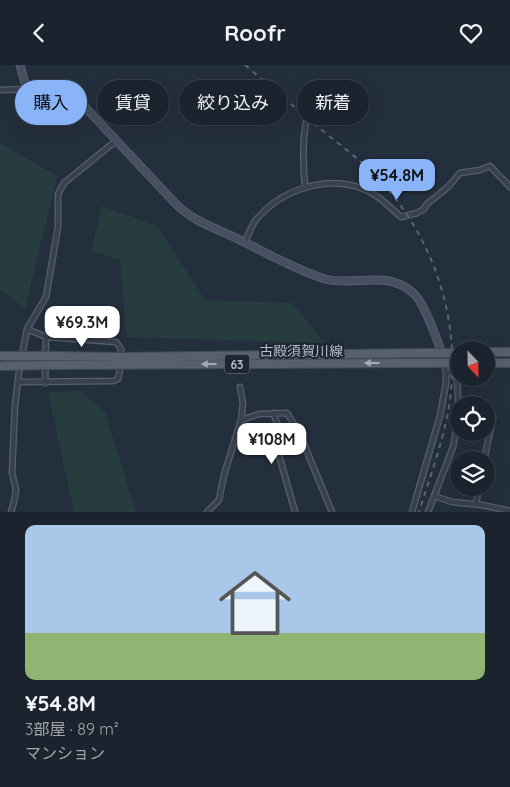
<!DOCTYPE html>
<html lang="ja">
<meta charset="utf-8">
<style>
:root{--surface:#1b232e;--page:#282f3a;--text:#f1f3f6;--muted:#a0a4aa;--line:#39404a;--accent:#8ab4f8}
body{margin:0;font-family:Quicksand,"Noto Sans JP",sans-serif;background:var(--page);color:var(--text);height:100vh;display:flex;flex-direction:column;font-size:19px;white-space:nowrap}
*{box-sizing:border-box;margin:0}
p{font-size:16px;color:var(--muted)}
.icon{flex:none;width:28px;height:28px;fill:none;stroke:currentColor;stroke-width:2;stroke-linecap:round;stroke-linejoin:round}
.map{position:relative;height:447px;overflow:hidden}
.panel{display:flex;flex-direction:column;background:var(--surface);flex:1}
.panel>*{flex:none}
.guide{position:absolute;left:15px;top:15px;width:480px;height:45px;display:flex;gap:10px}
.needle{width:32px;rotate:158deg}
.controls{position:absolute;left:450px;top:276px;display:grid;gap:10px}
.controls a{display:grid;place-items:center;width:45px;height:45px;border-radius:50%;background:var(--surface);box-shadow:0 5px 20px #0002,0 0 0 1px var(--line);font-size:25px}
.price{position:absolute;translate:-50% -42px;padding:0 11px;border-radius:10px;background:#fff;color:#222;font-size:16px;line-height:32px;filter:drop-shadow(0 1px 2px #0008)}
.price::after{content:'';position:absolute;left:50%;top:30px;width:15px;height:11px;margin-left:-8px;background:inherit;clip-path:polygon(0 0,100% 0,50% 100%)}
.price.current{background:var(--accent);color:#111}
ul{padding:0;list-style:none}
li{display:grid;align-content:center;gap:10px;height:265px;padding:0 25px}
li span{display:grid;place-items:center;height:155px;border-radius:10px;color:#555}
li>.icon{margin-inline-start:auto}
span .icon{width:90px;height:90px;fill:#fffc;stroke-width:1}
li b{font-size:21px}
.pill{padding:0 18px;border-radius:22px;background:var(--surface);box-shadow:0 5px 20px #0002,0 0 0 1px var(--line);font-size:18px;line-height:45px}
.pill.current{background:var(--accent);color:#111}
header{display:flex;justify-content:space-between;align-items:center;height:65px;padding:0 25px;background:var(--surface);font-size:22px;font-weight:800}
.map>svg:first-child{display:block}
.green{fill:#263c3f}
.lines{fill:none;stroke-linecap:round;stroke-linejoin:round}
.street-casing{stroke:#565f6c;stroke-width:7}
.secondary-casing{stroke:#565f6c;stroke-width:9}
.primary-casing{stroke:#414a57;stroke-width:10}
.street{stroke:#38414e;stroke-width:4.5}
.secondary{stroke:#465061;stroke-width:7}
.primary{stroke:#56606e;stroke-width:8}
.rail{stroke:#5a6575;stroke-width:2;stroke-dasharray:5 5;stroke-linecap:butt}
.primary-bridge-casing{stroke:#414a57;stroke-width:10;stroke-linecap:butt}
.primary-bridge{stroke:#56606e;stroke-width:8}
.oneway{fill:#a1aab7}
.labels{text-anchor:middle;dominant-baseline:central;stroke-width:4;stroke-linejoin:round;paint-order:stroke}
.shield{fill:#1d2633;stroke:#878f9c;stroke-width:1}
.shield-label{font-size:12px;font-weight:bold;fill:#b4bcc9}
.street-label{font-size:14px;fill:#b4bcc9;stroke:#1d2633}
</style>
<header><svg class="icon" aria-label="back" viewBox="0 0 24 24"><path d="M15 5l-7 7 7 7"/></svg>Roofr<svg class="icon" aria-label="heart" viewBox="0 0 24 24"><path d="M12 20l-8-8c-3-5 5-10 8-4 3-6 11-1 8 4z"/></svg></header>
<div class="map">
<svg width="510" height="447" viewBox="0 0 510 447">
<rect width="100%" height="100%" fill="#242f3e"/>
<path class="green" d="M2 79 57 111 25 244 0 224V80Z
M102 141 157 161 205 235 292 238 325 278 127 272 120 195 91 186Z
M80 326 105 347 136 447H74L48 327Z"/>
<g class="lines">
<g class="street-casing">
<path id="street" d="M0 25 27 24
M305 122C303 100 302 79 306 57
M245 177C248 170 251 162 255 156 281 124 329 108 368 126 380 131 390 143 401 152L417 148 424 144 427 139 448 122 460 108 480 105 490 101 510 122
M27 264 46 272 116 277 121 284V292
M446 307 453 309 457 314 459 350
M18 317 113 316 118 314 121 299
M45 318 46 272
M273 348 284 376 279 390 295 447
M241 355 259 349 287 348 299 367 332 447
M484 395 493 353
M434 431 452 437 482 440 510 446
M476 439 479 422
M11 447 14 437 16 425 12 408 15 340 19 307 27 264 46 232 58 162V129L64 118 117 75
M207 447 219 435 224 410 241 355 243 339 240 322
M412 447 440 351 446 318V307L442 288
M428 447 453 382 459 351"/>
</g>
<g class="secondary-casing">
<path id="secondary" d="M20 0C23 10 29 40 41 42 47 43 55 41 61 39 71 37 76 36 84 41L174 137C196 160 219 163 246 178 270 190 299 206 325 214 355 222 387 204 413 228 425 239 433 266 440 282"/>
</g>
<g class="primary-casing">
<path id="primary" d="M486 287H510
M55 291 121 292 421 288
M486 298H510
M54 300 421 298"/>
</g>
<use href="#street" class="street"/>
<use href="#secondary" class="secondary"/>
<use href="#primary" class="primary"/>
<path class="rail" d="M245 0C273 24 301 47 329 71 348 86 368 101 383 119 433 174 459 251 451 326 447 367 431 408 419 447"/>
<g class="primary-bridge-casing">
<path id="primary-bridge" d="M421 288H459
M0 291H55
M421 298H459
M1 301 54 300"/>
</g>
<use href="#primary-bridge" class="primary-bridge"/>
</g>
<defs><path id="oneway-solid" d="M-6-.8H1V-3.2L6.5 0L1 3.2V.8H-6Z" transform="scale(1.25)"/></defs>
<g class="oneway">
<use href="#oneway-solid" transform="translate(372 298) rotate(180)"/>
<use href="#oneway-solid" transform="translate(209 299) rotate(180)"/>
</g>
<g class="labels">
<rect class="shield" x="224.5" y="289.5" width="25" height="19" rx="4"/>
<g class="shield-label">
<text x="237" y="299">63</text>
</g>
<g class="street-label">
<text x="301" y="286">古殿須賀川線</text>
</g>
</g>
</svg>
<div class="controls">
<a><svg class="needle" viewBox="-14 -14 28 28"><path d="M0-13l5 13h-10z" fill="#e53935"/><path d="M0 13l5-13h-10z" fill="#a0a4aa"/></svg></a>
<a><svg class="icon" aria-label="locate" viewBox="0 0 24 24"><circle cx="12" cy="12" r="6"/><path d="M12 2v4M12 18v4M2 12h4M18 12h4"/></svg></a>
<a><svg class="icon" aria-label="layers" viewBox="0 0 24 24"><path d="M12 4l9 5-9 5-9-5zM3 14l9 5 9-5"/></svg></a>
</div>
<b class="price current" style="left:397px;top:136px">¥54.8M</b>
<b class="price" style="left:82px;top:283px">¥69.3M</b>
<b class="price" style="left:272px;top:400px">¥108M</b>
<div class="guide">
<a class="pill current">購入</a>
<a class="pill">賃貸</a>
<a class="pill">絞り込み</a>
<a class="pill">新着</a>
</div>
</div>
<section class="panel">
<ul>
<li><span style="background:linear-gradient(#a9c7e8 70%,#8fb573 0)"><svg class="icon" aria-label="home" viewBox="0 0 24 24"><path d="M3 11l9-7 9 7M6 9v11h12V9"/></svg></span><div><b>¥54.8M</b><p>3部屋 · 89 m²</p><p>マンション</p></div></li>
</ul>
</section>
